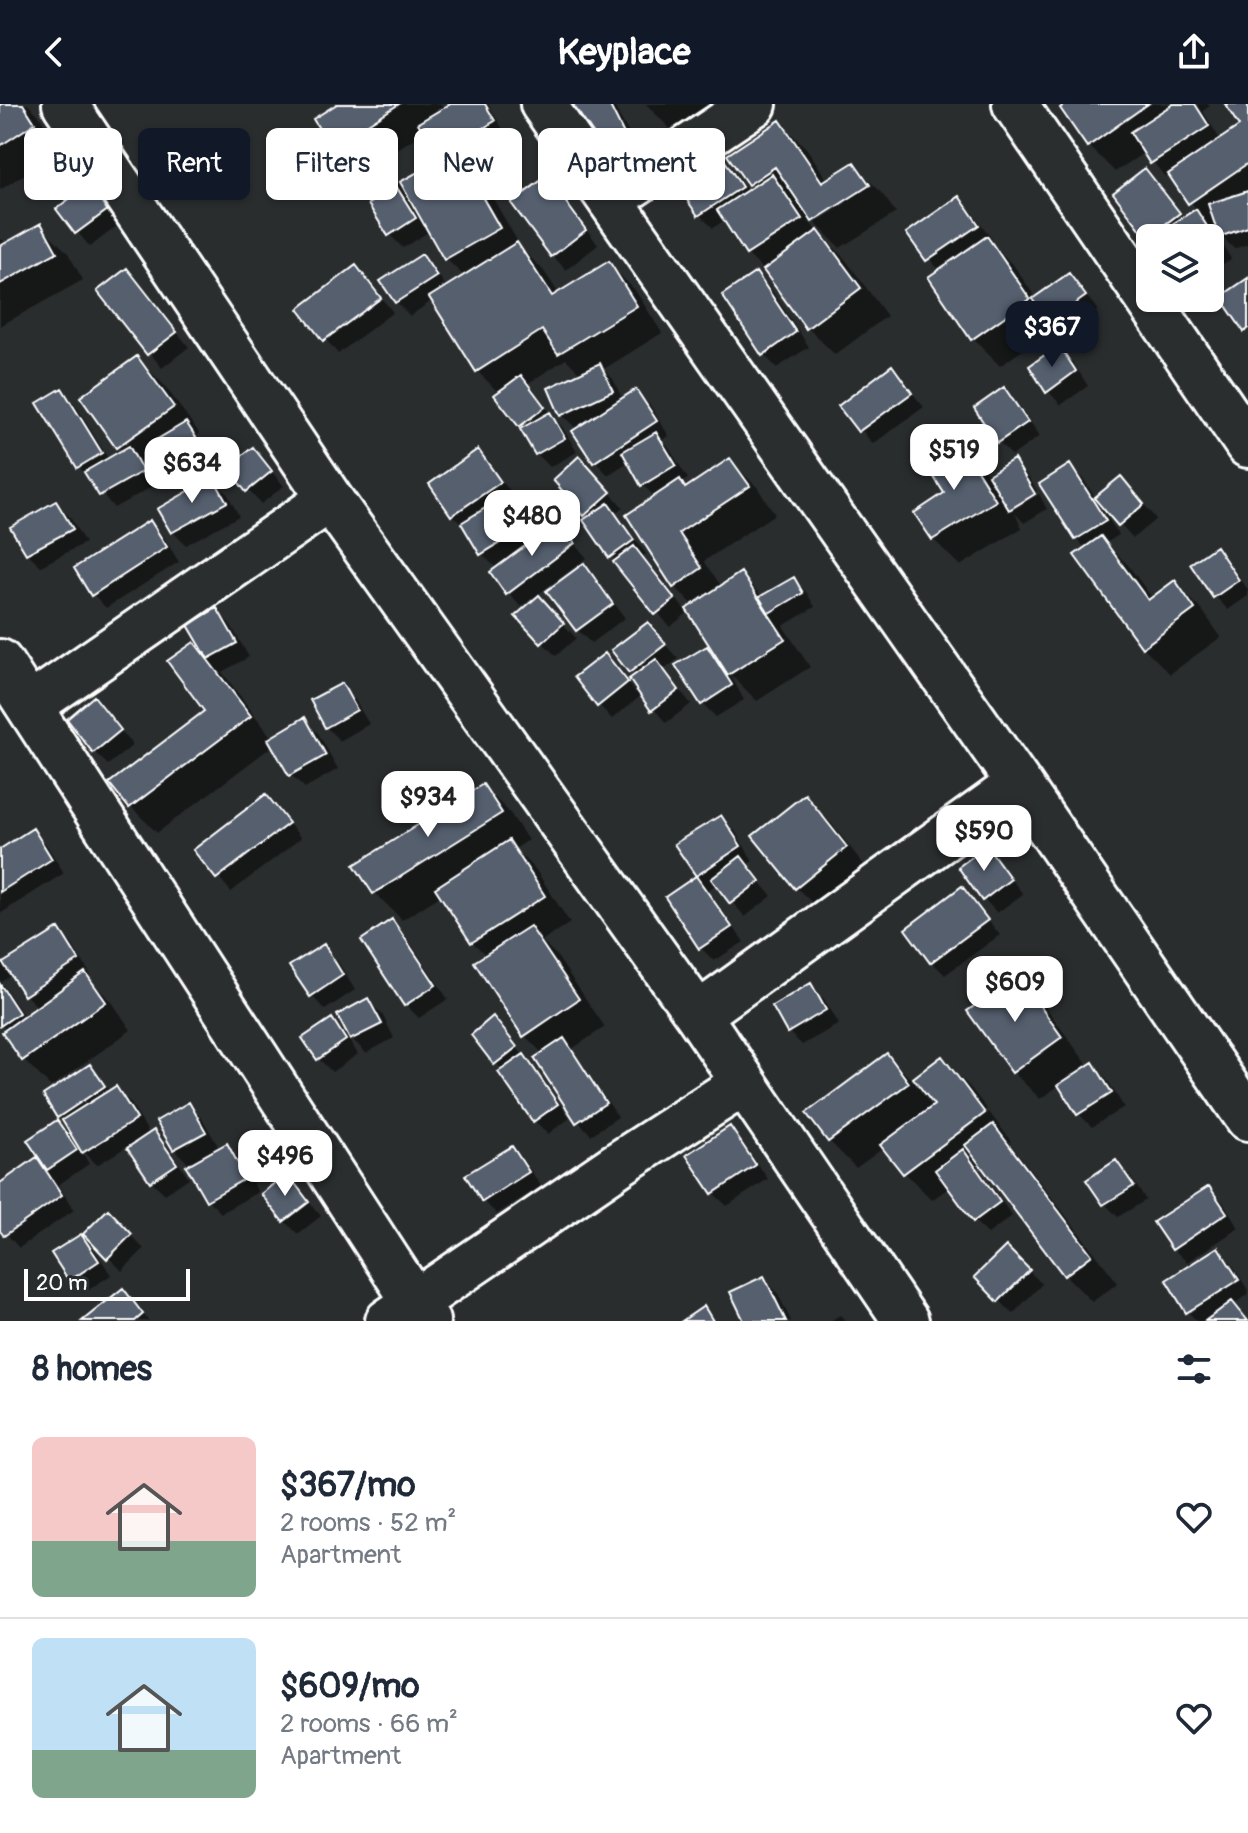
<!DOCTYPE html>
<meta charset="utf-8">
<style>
:root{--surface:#fff;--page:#f2f2f3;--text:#1f2937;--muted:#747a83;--line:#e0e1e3;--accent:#111827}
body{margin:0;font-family:Pangolin,sans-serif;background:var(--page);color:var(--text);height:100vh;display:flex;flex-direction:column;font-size:30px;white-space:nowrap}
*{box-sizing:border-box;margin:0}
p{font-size:26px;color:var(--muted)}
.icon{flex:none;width:44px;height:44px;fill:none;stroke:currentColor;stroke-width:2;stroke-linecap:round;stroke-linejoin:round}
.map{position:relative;height:1217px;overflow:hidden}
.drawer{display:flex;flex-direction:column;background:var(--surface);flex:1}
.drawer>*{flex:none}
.top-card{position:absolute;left:24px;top:24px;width:800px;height:72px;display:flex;gap:16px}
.fabs{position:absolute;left:1136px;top:120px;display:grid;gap:16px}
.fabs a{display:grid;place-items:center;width:88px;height:88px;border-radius:12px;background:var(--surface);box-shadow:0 2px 6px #0004;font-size:40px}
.scale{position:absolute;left:24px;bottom:20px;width:166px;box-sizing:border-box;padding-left:8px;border:4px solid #fff;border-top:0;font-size:22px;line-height:28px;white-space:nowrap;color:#fff;-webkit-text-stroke:6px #2a2d2e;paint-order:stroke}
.price{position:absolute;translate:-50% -68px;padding:0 18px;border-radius:16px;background:#fff;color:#222;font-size:26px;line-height:52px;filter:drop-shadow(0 2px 4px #0008)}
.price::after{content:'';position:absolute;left:50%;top:48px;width:24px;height:18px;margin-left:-12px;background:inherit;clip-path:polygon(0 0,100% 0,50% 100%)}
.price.active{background:var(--accent);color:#fff}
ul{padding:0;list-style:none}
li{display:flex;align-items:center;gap:24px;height:200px;padding:0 32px}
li+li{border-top:2px solid var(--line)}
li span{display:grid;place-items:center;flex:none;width:224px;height:160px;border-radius:12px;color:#555}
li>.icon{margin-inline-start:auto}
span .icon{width:96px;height:96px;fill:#fffc;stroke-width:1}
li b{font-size:34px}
h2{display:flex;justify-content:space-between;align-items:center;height:96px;padding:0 32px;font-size:34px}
.chip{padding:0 28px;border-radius:12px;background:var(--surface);box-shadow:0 2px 6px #0004;font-size:28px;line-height:72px}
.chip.active{background:var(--accent);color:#fff}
header{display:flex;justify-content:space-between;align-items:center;height:104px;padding:0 32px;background:var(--accent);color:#fff;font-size:36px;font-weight:700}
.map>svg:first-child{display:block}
.shadow{fill:#0007;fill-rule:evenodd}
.building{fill:#545e6e;stroke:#fff;stroke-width:2}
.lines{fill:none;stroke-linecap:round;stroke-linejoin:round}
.street-casing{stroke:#fff;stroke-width:50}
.street{stroke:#2a2d2e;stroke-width:44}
</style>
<header><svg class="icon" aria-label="back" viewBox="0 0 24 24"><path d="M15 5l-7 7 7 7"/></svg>Keyplace<svg class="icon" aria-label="share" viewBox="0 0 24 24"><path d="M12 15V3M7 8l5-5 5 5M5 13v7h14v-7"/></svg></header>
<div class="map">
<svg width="1248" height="1217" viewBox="0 0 1248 1217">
<rect width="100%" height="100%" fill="#2a2d2e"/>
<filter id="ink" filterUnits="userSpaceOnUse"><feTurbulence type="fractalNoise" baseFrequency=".0125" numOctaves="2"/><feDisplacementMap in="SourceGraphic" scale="16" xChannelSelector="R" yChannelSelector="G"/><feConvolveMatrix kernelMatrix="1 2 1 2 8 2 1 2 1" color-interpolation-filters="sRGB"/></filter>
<g filter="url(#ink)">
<path class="shadow" d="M0 0H27L38 10 61 47 0 86Z
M341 0H441L445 5 453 0H488L507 32 464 58 483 77 522 145 544 167 559 190 608 159 635 186 662 229 604 265 613 275 623 296 636 287 650 301 669 332 662 336 669 344 688 375 681 379 687 385 730 356 757 383 775 410 704 457 722 483 741 471 763 493 794 475 807 489 815 503 783 522 810 563 757 597 730 570 744 596 716 613 703 600 706 544 720 557 690 507 670 523 611 452 589 414 555 376 592 369 623 403 615 409 646 450 642 453 686 507 694 502 675 483 628 412 656 394 643 381 630 357 608 371 595 357 578 326 562 311 581 270 566 255 527 280 563 324 577 348 550 363 536 349 524 325 497 292 500 290 477 267 433 196 410 212 396 198 422 152 435 166 447 184 465 173 446 155 430 127 403 144 390 131 374 98 358 82ZM426 27 445 56 400 81 383 54ZM411 93 417 105 407 95Z
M577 0H613L639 48 604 66Z
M646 0H722L675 30Z
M1068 0H1209L1210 2 1203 7 1221 37 1242 23 1227 0H1248V140L1234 145 1210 120 1231 155 1210 168V134H1151L1115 89 1145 67 1185 114 1197 106 1170 70 1165 73 1145 48 1115 68 1088 41Z
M780 18 807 45 828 77 854 61 881 88 896 109 840 144 815 119 846 99 843 96 809 118 845 155 887 212 835 251 808 224 771 174 747 150 725 116 713 124 699 110 720 53 734 67 748 88 753 84 749 80Z
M547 75 560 88 598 141 566 166 553 152 514 100Z
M90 82 121 119 90 143 59 106Z
M959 95 973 109 992 135 989 137 1014 162 1036 194 1069 171 1098 206 1065 230 1057 222 1000 262 973 235 930 173 939 167 909 129Z
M41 122 68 149 83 176 0 222V134L7 140Z
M356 164 393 208 338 250 301 205Z
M127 166 189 243 162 264 100 187Z
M756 171 770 184 809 243 777 264 763 250Z
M1059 244 1072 257 1088 282 1061 301 1048 287Z
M137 254 164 281 200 330 197 332 218 364 186 383 164 356 148 368 155 381 114 404 79 363 61 286 75 300 109 356 123 348 82 294Z
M891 264 924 303 873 340 841 302Z
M1004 286 1017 299 1040 332 1012 352 999 338 976 305Z
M959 340 990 372 1013 358 1027 371 1037 387 1011 403V407L1039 390 1047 405 1024 419 1015 409 1022 424 960 462 933 435Z
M253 345 284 382 261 400 248 386Z
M478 348 524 404 542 432 558 420 587 454 537 491 576 534 556 552 542 538 537 495 535 492 521 503 508 489 497 465 482 450 466 424 453 411 432 380Z
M1070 363 1084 376 1096 395 1121 374 1134 388 1156 415 1133 434 1102 400 1100 402 1119 431 1106 439 1128 461 1153 495 1175 479 1202 506 1221 533 1170 570 1143 543 1086 445 1077 435 1042 381Z
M213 376 227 389 239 412 186 441 173 428Z
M56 399 70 413 85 439 41 462 27 449Z
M149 418 163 432 179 458 106 504 93 490Z
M1215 445 1229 458 1248 486V492L1228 506 1215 492Z
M584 462 597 475 625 514 591 539 577 526Z
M217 507 230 520 249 553 222 568 272 634 304 616 318 629 338 665 305 684 291 671 274 641 157 729 130 702 207 607 194 540 208 554Z
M648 521 678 555 664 566 691 600 666 619 642 591 612 615 599 601 605 552 636 589 639 587 636 573 630 567Z
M342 582 355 596 369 620 340 637 326 623Z
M94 595 133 641 108 661 94 648Z
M483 682 510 709 528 736 515 745 536 766 570 819 542 837 556 851 605 923 572 945 618 1013 591 1031 578 1017 543 950 524 931 487 852 472 838 442 791 402 816 375 789 357 762Z
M266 692 301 734 231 788 196 746Z
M805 693 832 720 872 771 823 810 796 783Z
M721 713 735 727 753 757 747 761 772 792 745 813 717 780 708 786 744 838 714 857 701 844 668 793 698 773 677 741Z
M32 726 46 740 64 769 0 810V747Z
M987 745 1023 790 997 809 984 795Z
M961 784 1000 831 945 871 932 858 908 825Z
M391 817 405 831 448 895 419 914 406 901Z
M58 826 72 840 91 871 87 873 112 898 131 926 51 983 24 956 0 918V853L5 860ZM13 870 25 891 39 904 25 914 1 878Z
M324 843 337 856 355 886 325 906 312 892 292 863Z
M1017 874 1044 901 1089 963 1093 961 1106 974 1124 1003 1092 1023 1079 1010 1060 981 1040 995 1013 968Z
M811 882 824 895 839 920 802 941 789 928Z
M368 897 382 910 394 934 366 949 352 935 340 912Z
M492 915 537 967 570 1014 548 1030 534 1016 503 967 473 931Z
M332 917 345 930 358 950 332 968 318 954Z
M887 951 914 978 933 1004 937 1001 942 955 969 982 987 1005 959 1026V1031L989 1008 1011 1037 1009 1038 1118 1179 1092 1198 1065 1171 981 1059 977 1062 1012 1112 988 1130 974 1117 950 1083 932 1096 905 1069 885 1043 856 1064 829 1037Z
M90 963 111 988 116 985 130 998 150 1031 154 1028 167 1042 189 1074 165 1090 151 1077 128 1042 97 1061 81 1045 89 1060 58 1081 74 1106 19 1144 0 1123V1081L40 1053 57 1019 76 1038 68 1021 59 1012Z
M188 1001 202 1014 218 1042 188 1059 174 1045 158 1018Z
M730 1025 743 1039 768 1075 727 1102 713 1089Z
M226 1042 240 1056 258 1088 221 1109 207 1095Z
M512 1044 525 1058 541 1082 497 1110 483 1097Z
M1116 1058 1130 1072 1146 1096 1118 1113 1105 1100Z
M287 1072 321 1112 298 1130 284 1117Z
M1209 1085 1223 1098 1239 1124 1187 1158 1173 1145Z
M108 1108 144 1145 122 1167 86 1130Z
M81 1133 95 1146 111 1171 84 1189 71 1176Z
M1006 1144 1042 1180 1013 1210 977 1173Z
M1218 1145 1231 1159 1248 1186V1191L1233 1201 1248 1217H1197L1188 1208Z
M763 1175 777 1188 791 1217H746Z
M123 1187 149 1217H85Z
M840 1211 846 1217H830Z"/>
<path class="building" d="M0 0H23L35 19 0 42Z
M337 0H399L357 27 383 67 356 83 313 15Z
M450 0H485L495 17 438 52 418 19Z
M573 0H609L626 34 588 54 564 4Z
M1065 0H1148L1087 43 1060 4Z
M1173 0H1195L1209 22 1150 60 1130 28Z
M1225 0H1248V59L1188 100 1168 70 1239 22Z
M780 16 822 78 854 58 870 81 812 118 775 63 748 81 727 51Z
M456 47 500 124 444 156 400 78Z
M721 51 742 83 698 112 676 80Z
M1145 64 1180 109 1147 134 1113 89Z
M772 70 802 115 746 151 717 106Z
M547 72 586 126 551 153 511 99Z
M90 79 109 105 75 130 56 105Z
M396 82 416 114 388 132 368 100Z
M1248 87V123L1219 133 1208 100Z
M959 92 979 121 926 157 906 129Z
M1196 105 1219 141 1210 147V134H1173L1166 124Z
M41 119 57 148 0 180V142Z
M818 126 861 184 806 225 763 166Z
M987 132 1030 195 971 236 928 173Z
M517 138 552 192 609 157 637 202 558 250 542 226 476 268 429 193Z
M422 150 437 172 395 199 380 177Z
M356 161 381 194 323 237 298 205Z
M127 164 177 228 147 251 97 187Z
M756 168 796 228 762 252 722 191Z
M1069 169 1086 192 1050 218 1032 195Z
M1248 174V225L1244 228 1220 193Z
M1059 241 1076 267 1046 289 1029 262Z
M137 252 174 303 116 344 80 293Z
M600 259 613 287 560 312 548 284Z
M892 261 912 289 858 328 838 302Z
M521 271 545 303 519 323 494 291Z
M1004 283 1028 318 997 339 974 304Z
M62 284 102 349 77 364 37 299Z
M636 285 657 317 593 359 572 327Z
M550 308 565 334 535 351 520 325Z
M186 318 206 349 171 371 151 339Z
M656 328 676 361 641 382 622 348Z
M959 337 996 397 932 436 914 409 944 389 925 359Z
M129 342 143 367 99 392 84 368Z
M253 343 272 367 246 388 227 363Z
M478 345 501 378 451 412 429 380Z
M579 352 611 388 584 412 553 376Z
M730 354 750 382 679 429 702 464 673 484 626 411 680 375 685 384Z
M1014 355 1035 390 1009 406 988 371Z
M1070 360 1106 417 1075 436 1039 380Z
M1121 372 1144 400 1118 422 1094 394Z
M213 373 227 398 171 429 157 405Z
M511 388 531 420 480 451 461 419Z
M56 397 73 425 26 450 10 423Z
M608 399 634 436 609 454 583 416Z
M150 416 167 443 91 492 74 464Z
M559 417 575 439 506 491 490 468Z
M1101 432 1148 496 1175 476 1195 505 1142 544 1074 451Z
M634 442 675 495 655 511 613 458Z
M1216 442 1239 476 1213 494 1190 460Z
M584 459 613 500 576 527 546 487Z
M741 468 785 535 728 571 686 505Z
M794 473 803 489 769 509 759 493Z
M539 491 564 519 541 540 515 512Z
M217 504 237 539 208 555 188 521Z
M648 518 666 540 629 569 611 546Z
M194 538 251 612 129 704 109 679 204 607 167 557Z
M707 542 732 581 701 601 675 561Z
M605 549 628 578 597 603 574 573Z
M656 555 679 586 651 607 629 575Z
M342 579 357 606 325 624 310 596Z
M94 592 121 626 93 649 67 615Z
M305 613 326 651 289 672 268 635Z
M483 680 502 709 373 790 354 761Z
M266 690 289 719 216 775 193 746Z
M805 690 847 743 795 785 752 732Z
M721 711 741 742 696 772 674 740Z
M33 724 52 755 0 788V745Z
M509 736 545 792 471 839 435 784Z
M987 742 1011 775 982 797 958 763Z
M741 752 760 777 730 800 711 775Z
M696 772 732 823 699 845 665 793Z
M962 782 988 816 930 859 905 825Z
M392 815 436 881 404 902 361 836Z
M530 822 579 895 523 933 474 858Z
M59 824 79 856 24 892 3 859Z
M324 840 343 871 310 893 289 862Z
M85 868 106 898 22 957 2 928Z
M1018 871 1062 933 1012 969 967 907Z
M811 879 826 906 787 929 772 902Z
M0 880 19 909 0 922Z
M368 894 382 920 350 936 337 911Z
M493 912 517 943 494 961 471 931Z
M332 914 346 936 317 956 302 934Z
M564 934 606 999 576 1019 534 954Z
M887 949 909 979 828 1038 806 1009Z
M524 950 558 1000 533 1018 498 968Z
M942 952 985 1009 903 1070 880 1041 934 1001 913 974Z
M1093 958 1112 989 1077 1011 1058 981Z
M90 960 105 982 57 1014 43 991Z
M116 982 137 1015 82 1049 62 1016Z
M189 998 206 1028 173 1046 156 1017Z
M57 1016 77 1046 47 1066 27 1036Z
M993 1020 1092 1151 1064 1172 965 1041Z
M730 1022 756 1061 712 1090 686 1051Z
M154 1026 177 1060 150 1078 127 1044Z
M227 1039 246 1074 206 1097 186 1062Z
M512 1042 529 1068 482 1098 465 1071Z
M963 1045 1000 1098 973 1118 935 1066Z
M37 1053 62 1091 4 1132 0 1127V1079Z
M1116 1056 1134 1082 1103 1101 1086 1076Z
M287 1069 309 1098 283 1118 261 1090Z
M1209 1082 1227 1109 1172 1146 1153 1118Z
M108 1105 132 1130 107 1155 83 1130Z
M81 1130 99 1157 69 1177 51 1149Z
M1006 1142 1030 1166 998 1198 974 1173Z
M1218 1143 1239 1176 1186 1209 1166 1176Z
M764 1172 786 1217H744L730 1188Z
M123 1184 143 1210 135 1217H82Z
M1232 1197 1248 1217H1205Z
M704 1202 713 1217H682Z"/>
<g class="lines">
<g class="street-casing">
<path id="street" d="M65 0 330 395 698 911 906 1217
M543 0 1019 680 1248 1014
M1015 0 1248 341
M610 96 754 0
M0 558 427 1217
M30 602 330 395
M698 911 1019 680
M388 1217 617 1061 744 979"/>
</g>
<use href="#street" class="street"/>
</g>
</g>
</svg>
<div class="fabs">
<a><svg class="icon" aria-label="layers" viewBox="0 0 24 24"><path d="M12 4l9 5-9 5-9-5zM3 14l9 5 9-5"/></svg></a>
</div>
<div class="scale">20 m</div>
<b class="price active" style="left:1052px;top:265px">$367</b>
<b class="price" style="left:954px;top:388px">$519</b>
<b class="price" style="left:192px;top:401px">$634</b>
<b class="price" style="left:532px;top:454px">$480</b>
<b class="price" style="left:428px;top:735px">$934</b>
<b class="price" style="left:984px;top:769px">$590</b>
<b class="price" style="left:1015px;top:920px">$609</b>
<b class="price" style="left:285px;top:1094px">$496</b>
<div class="top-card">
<a class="chip">Buy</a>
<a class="chip active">Rent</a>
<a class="chip">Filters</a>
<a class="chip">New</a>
<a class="chip">Apartment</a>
</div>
</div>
<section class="drawer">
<h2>8 homes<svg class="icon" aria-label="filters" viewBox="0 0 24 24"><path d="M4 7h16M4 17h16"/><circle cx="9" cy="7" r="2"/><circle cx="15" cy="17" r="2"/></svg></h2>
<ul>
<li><span style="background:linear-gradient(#f6c9c9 65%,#7fa58c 0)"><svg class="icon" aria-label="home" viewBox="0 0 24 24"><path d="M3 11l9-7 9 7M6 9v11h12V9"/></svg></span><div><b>$367/mo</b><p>2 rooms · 52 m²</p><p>Apartment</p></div><svg class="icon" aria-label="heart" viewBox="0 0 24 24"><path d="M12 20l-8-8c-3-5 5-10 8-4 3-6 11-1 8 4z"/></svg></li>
<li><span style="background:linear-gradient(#bfe0f5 70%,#7fa58c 0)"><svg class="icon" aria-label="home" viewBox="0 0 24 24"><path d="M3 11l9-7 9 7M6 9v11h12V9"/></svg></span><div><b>$609/mo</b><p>2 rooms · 66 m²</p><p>Apartment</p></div><svg class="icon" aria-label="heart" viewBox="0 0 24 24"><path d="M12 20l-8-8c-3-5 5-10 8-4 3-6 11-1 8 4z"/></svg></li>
</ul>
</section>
